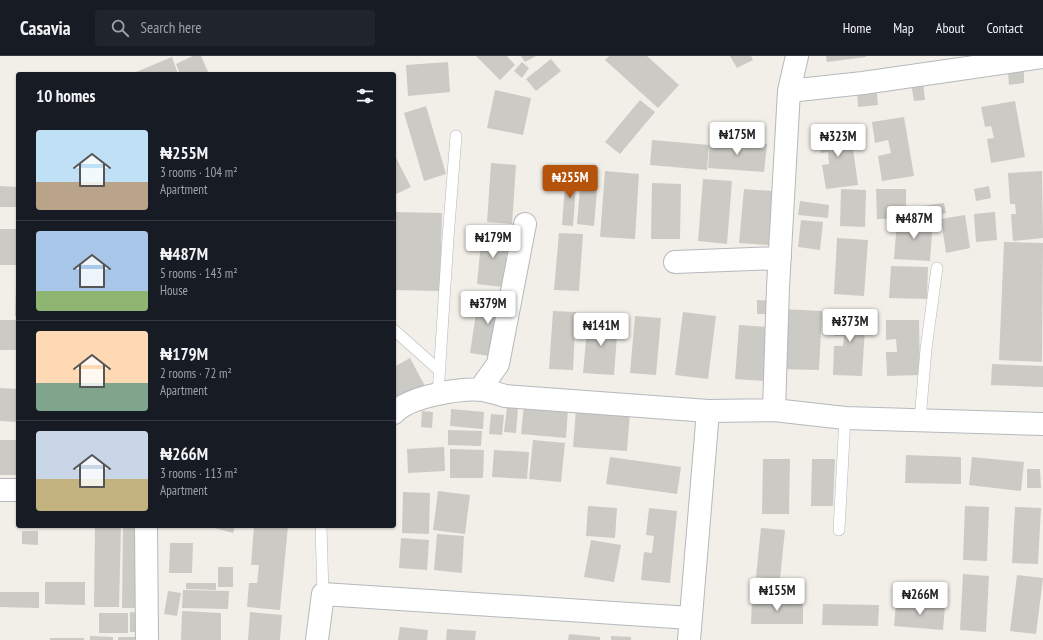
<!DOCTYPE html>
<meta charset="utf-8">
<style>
:root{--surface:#171b24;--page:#20242c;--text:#f1f3f6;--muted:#9ea1a6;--line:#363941;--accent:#b45309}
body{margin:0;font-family:"PT Sans Narrow",sans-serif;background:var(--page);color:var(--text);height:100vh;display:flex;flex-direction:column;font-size:15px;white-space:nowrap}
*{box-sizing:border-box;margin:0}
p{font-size:13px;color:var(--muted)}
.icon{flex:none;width:22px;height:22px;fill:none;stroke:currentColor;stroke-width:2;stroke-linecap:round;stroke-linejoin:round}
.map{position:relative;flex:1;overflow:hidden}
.details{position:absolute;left:16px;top:16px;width:380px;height:456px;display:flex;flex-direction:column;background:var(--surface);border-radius:4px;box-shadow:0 1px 3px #0004}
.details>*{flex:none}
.price{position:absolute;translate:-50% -34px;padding:0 9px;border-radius:4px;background:#fff;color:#222;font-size:13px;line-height:26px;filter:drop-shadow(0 1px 2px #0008)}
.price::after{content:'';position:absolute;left:50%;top:24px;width:12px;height:9px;margin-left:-6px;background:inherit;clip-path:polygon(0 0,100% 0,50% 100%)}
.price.on{background:var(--accent);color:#fff}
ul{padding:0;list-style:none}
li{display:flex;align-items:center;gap:12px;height:100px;padding:0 20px}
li+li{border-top:1px solid var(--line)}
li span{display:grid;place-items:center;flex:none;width:112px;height:80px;border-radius:4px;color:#555}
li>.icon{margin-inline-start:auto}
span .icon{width:48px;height:48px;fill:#fffc;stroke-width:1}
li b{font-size:17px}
h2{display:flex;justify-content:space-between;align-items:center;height:48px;padding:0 20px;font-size:17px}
header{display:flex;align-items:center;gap:24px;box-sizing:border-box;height:56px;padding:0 20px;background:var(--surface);border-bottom:1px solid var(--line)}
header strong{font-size:19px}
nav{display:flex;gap:22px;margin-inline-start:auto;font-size:14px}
.search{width:280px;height:36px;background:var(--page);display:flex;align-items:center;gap:10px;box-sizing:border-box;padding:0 14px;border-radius:4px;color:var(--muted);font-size:15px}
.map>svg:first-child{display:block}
.building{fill:#cccac5}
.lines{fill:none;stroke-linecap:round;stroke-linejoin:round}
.lane-casing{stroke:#b5b8bc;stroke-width:12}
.street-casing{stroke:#b5b8bc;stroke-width:24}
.lane{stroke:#fff;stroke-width:11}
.street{stroke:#fff;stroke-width:22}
</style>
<header>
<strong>Casavia</strong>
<div class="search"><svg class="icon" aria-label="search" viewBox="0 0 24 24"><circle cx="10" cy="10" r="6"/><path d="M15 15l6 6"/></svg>Search here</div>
<nav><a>Home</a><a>Map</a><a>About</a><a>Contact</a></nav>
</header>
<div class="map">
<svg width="1043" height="584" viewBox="0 0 1043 584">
<rect width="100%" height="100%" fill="#f1efe8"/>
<path class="building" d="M193 0H201L209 18H180L176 8Z
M476 0H507L515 9 500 24Z
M521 0H536L525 6Z
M609 0H647L679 29 658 52 605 4Z
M730 0H751L753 4 737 12Z
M826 0H866V1L827 6Z
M172 1 178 18H131Z
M551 3 561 15 536 35 526 23Z
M448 6 450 36 408 40 406 9Z
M522 6 529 12 522 22 514 15Z
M1024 15V27L1009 29 1008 16Z
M923 26 925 44 914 45 911 27Z
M876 29 878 49 858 51 857 31Z
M495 34 531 42 523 79 487 72Z
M640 44 655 56 620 98 605 86Z
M1015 45 1025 101 991 107 987 83 994 82 991 70 985 71 981 51Z
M426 50 446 118 424 125 404 57Z
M904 61 914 120 882 125 878 100 891 97 888 84 875 87 872 66Z
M850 71 858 129 826 133 822 109 829 108 828 96 821 97 817 75Z
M652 84 709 89 707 114 650 109Z
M710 84 767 88 764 116 708 112Z
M394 98 411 131 394 139Z
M491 107 516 109 512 168 487 166Z
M605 115 639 118 635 183 600 181Z
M1042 115 1043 182 1013 185 1011 158H1016L1015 148H1010L1008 117Z
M566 116H577L573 170 562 169Z
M581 121 598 123 594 170 577 168Z
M703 123 732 125 727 188 698 185Z
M652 127 681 128 680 183H651Z
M0 130 18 131V151H0Z
M989 130 991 142 976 145 974 133Z
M744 133 773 135 769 189 739 187Z
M841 133 866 134 865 171 840 170Z
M876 133H906V163H877Z
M800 145 829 149 828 162 798 159Z
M944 147 946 157 925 161 923 150Z
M394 156 442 157 440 235 394 234Z
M995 156 997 184 976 186 974 158Z
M965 159 970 192 946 197 941 163Z
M801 164 823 166 820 194 798 191Z
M897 164 933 166 930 205 894 203Z
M0 173H18V209H0Z
M482 176 509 179 503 231 477 228Z
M559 177 583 178 579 235 554 234Z
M837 182 868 184 864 240 834 238Z
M1004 186 1043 187 1042 306 999 304Z
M891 210 928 211 927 243 889 242Z
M16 228H18V260H15Z
M479 237 505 241 496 301 470 297Z
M757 244 773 245V258H757Z
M780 253 822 255 819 314 778 313Z
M553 255 576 256 573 314 549 313Z
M836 255 866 256 862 320 833 319 834 290H843L844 280H834Z
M683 256 716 260 708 323 675 319Z
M635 260 661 262 656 319 630 317Z
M588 263 618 265 614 319 583 317Z
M0 264H18V294H0Z
M886 264H919L920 319 887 320 886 296H897L896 283 886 284Z
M739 269 769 271 765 325 735 323Z
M410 302 426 332 400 346 394 336V311Z
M992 308 1043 310V331L991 329Z
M0 332 18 333V366L0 365Z
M524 349 568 353 566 382 521 378Z
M507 351H518L516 377 504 376Z
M451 353 484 356 483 373 450 370Z
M576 353 630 356 627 395 573 391Z
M422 355 433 356 432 372 421 371Z
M491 358 504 359 502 379 489 378Z
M448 374 482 375 481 390 448 389Z
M0 384H18V419H0Z
M533 384 565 387 561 426 529 423Z
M444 391 445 415 408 417 407 393Z
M450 393 484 394 483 422H450Z
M494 394 529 396 527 423 492 421Z
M906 399 961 401V428L905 427Z
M610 401 681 411 677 438 606 428Z
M972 401 1024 406 1021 435 969 429Z
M763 403H790L789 458H762Z
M812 403H835L833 450H811Z
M1027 413H1040L1041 432H1027Z
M438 435 470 439 465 478 433 474Z
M403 436 430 437 429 478 402 477Z
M588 450 617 452 615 482 586 480Z
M965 450 989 451 987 505 963 504Z
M1015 451 1041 452 1038 508 1012 507Z
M649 452 677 455 670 527 641 524 644 496 652 497 654 480 646 479Z
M95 470H121L119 551H94Z
M123 470H141L140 552H122Z
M207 470H235L233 477Z
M254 470H288L280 554 247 551 249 527H257L259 509H251Z
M761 472 785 474 780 523 756 521Z
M22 475H38V489L22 488Z
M437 478 464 480 462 517 434 514Z
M401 482 429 484 427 514 399 512Z
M591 484 621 489 614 526 584 521Z
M170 487H193L192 517H169Z
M218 511H233V531H218Z
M963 518 989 520 986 576 960 574Z
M1017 519 1043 522 1036 578 1010 575Z
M45 526H85V549L45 548Z
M186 527H216V534L186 533Z
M183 534 229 535 228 553 182 552Z
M168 535 181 537 177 560 164 558Z
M0 536H39V552L0 551Z
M752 544 803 545V568H751Z
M896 547 945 550 943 574 894 570Z
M823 548 879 549 878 570 822 569Z
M182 555 221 557V584H181Z
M130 556 142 557V576H130Z
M250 556 282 559 280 584H248Z
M99 557H128V577H99Z
M400 571 428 574 427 584H398Z
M447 573 476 575 475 584H446Z
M569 578 600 581V584H568Z
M90 580 113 581V584H90Z
M611 580 631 581V584H611Z
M118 581H139V584H118Z
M50 582H84V584H50Z"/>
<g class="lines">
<g class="lane-casing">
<path id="lane" d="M394 274 440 315
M438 338 448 182 456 80
M920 364 926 293 937 212
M321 470 323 538
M839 474 845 362"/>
</g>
<g class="street-casing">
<path id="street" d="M789 35 863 27 1043 1
M675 206 780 202
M484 334 485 326 498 308 525 168
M774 354 778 231 789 35 797 0
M394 357C410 340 461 332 483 334 490 335 498 338 505 340L708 355 774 354 845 362 1043 368
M0 434H18
M146 470 147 584
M317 584 323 538 690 562
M689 584 708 355"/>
</g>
<use href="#lane" class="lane"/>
<use href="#street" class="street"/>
</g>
</svg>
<b class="price" style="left:737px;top:100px">₦175M</b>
<b class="price" style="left:838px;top:102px">₦323M</b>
<b class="price on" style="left:570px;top:143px">₦255M</b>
<b class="price" style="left:914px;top:184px">₦487M</b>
<b class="price" style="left:493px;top:203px">₦179M</b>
<b class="price" style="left:488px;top:269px">₦379M</b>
<b class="price" style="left:850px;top:287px">₦373M</b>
<b class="price" style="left:601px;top:291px">₦141M</b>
<b class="price" style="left:777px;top:556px">₦155M</b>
<b class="price" style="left:920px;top:560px">₦266M</b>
<section class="details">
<h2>10 homes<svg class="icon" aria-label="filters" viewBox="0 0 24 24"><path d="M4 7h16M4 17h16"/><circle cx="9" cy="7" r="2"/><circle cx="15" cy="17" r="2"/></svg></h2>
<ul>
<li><span style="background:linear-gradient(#bfe0f5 65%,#b9a48a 0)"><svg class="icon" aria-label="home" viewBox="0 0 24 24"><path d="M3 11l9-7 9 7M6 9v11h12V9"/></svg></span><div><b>₦255M</b><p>3 rooms · 104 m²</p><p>Apartment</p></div></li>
<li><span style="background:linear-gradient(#a9c7e8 75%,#8fb573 0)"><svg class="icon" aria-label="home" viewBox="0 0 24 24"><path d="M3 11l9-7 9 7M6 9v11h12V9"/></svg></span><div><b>₦487M</b><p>5 rooms · 143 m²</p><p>House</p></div></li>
<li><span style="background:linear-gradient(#ffd9b3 65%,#7fa58c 0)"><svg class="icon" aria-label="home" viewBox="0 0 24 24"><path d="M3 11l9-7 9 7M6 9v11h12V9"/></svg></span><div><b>₦179M</b><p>2 rooms · 72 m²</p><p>Apartment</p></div></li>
<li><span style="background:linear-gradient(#c9d6e8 60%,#c2b280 0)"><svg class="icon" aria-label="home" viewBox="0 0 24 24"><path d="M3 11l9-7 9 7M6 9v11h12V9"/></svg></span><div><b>₦266M</b><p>3 rooms · 113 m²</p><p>Apartment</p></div></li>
</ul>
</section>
</div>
